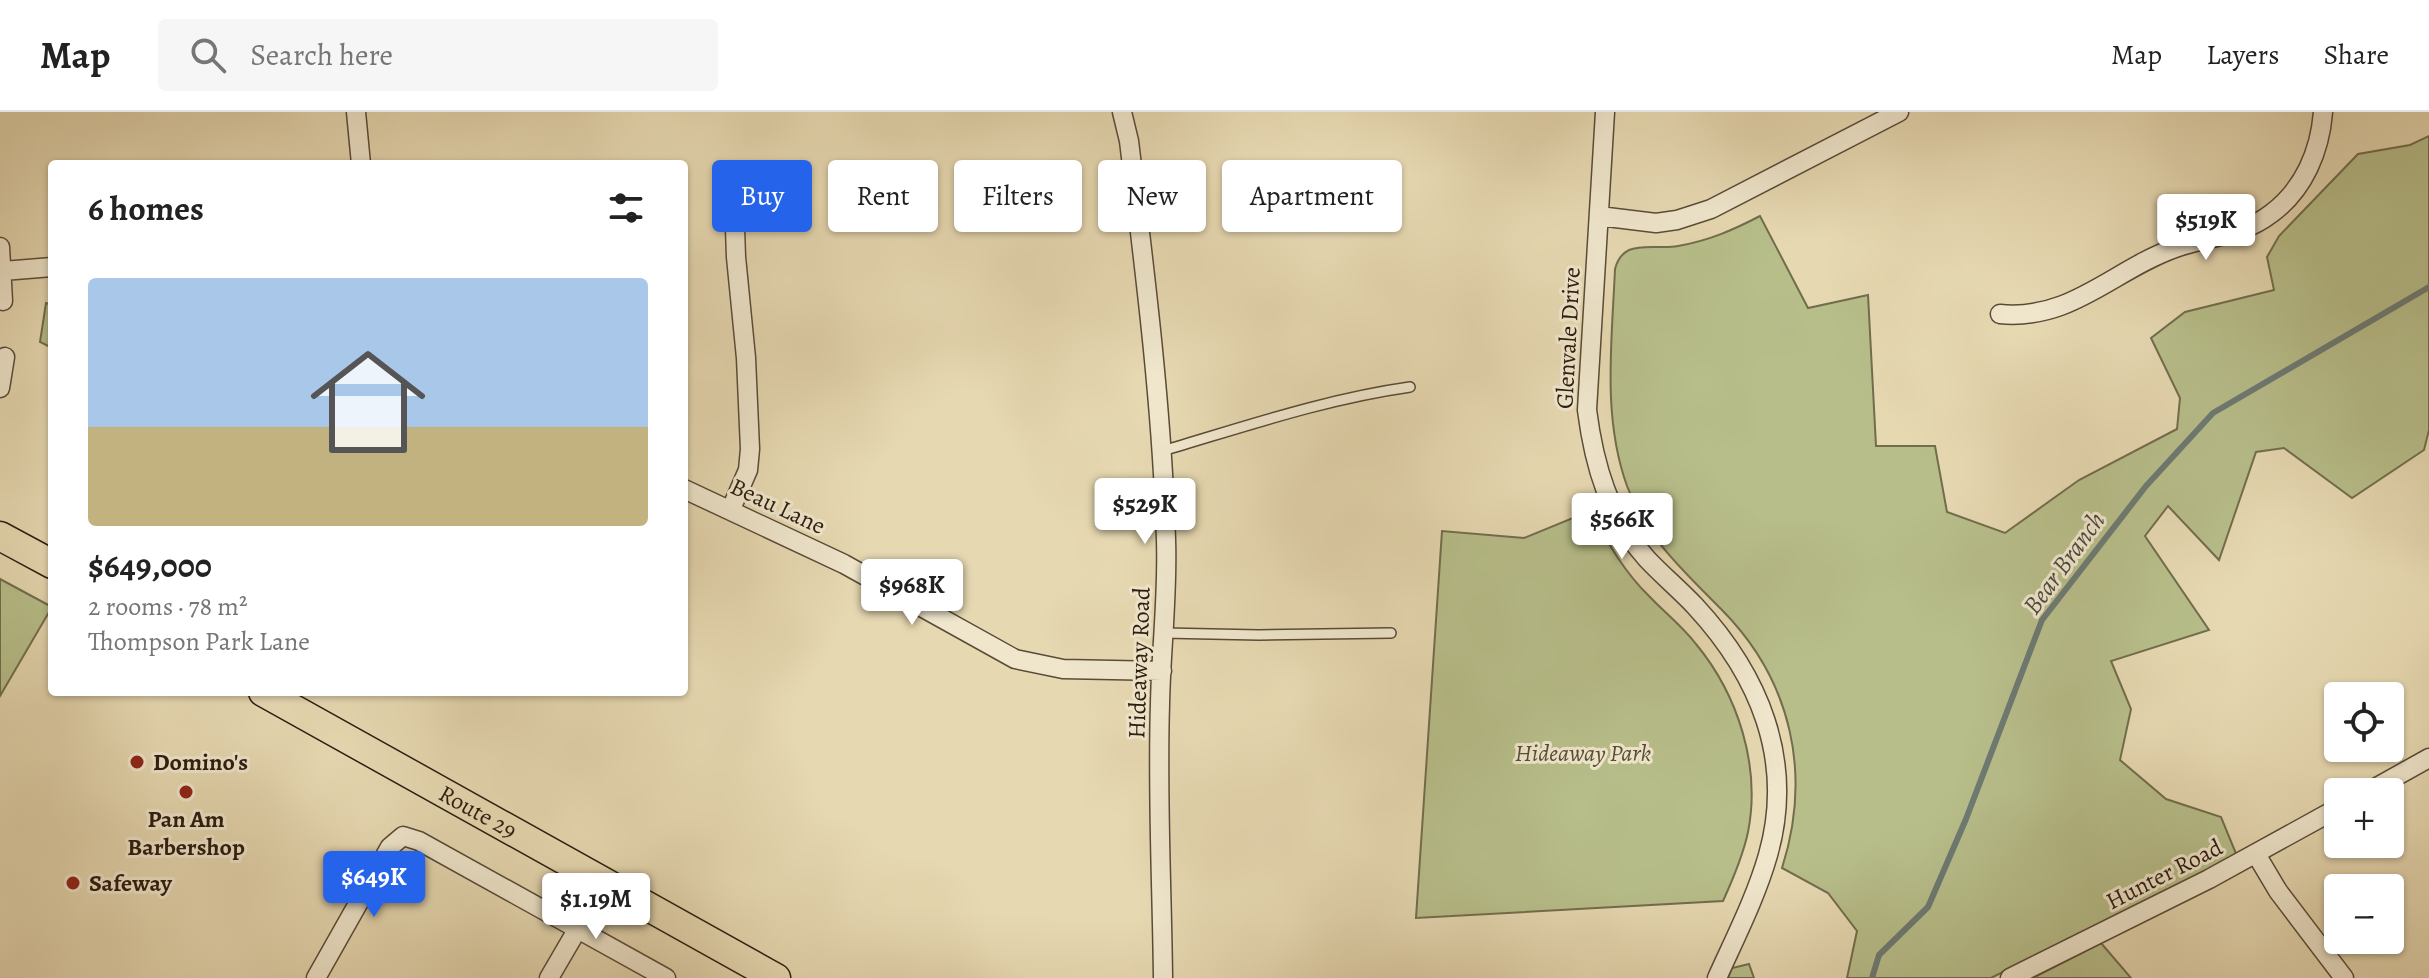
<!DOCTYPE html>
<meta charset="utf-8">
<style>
:root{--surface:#fff;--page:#f6f6f6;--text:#222;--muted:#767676;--line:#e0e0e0;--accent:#2563eb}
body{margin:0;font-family:Alegreya,serif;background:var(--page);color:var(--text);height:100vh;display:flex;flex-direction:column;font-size:30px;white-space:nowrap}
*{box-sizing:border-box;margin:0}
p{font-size:26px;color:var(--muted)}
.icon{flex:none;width:44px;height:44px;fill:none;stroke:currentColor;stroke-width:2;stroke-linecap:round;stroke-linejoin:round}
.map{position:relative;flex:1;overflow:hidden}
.drawer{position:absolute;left:48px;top:48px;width:640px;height:536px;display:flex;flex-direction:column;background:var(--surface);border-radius:8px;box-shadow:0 2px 6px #0004}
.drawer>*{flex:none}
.banner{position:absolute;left:712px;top:48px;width:760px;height:72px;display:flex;gap:16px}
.fabs{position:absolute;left:2324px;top:570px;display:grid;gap:16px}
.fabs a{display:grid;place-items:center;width:80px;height:80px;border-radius:8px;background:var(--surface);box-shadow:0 2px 6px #0004;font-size:40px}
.price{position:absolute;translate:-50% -68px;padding:0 18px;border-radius:8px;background:#fff;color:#222;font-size:26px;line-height:52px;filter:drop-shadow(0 2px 4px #0008)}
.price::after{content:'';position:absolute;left:50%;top:48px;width:24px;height:18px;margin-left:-12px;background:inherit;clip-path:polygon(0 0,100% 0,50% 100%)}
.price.on{background:var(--accent);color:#fff}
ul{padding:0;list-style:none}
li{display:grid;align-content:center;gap:16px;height:424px;padding:0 40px}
li span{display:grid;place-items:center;height:248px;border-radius:8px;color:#555}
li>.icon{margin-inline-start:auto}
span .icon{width:144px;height:144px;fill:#fffc;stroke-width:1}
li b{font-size:34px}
h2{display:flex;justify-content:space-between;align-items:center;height:96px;padding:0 40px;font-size:34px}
.tag{padding:0 28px;border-radius:8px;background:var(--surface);box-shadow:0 2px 6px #0004;font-size:28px;line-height:72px}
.tag.on{background:var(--accent);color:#fff}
header{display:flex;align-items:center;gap:48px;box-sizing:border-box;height:112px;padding:0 40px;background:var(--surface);border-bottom:2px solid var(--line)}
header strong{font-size:38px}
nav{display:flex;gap:44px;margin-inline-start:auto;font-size:28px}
.search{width:560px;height:72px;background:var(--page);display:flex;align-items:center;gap:20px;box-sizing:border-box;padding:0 28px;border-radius:8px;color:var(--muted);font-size:30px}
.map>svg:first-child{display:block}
.green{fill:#b7be8a;stroke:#716d4d;stroke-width:2}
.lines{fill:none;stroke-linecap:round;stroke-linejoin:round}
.stream{stroke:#6d7a73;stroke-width:6}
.lane-casing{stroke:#5a4b38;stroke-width:12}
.street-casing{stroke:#5a4b38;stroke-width:21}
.primary-casing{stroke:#2b1c10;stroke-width:31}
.lane{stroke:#efe6cc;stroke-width:9}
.street{stroke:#efe6cc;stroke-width:18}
.primary{stroke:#e6d8b1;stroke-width:28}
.poi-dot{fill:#8f2418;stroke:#efe6cc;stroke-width:3}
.labels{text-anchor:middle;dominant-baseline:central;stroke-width:6;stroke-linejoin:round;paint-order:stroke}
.street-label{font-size:24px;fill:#2b1c10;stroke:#efe6cc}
.park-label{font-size:24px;font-style:italic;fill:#554d35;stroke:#efe6cc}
.poi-label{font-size:24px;font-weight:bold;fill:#2b1c10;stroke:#efe6cc;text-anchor:start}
.water-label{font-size:26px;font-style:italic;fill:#4c4b42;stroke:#efe6cc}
</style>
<header>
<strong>Map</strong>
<div class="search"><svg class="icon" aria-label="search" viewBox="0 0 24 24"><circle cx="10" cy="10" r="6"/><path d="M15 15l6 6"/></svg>Search here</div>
<nav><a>Map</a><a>Layers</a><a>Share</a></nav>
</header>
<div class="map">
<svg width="2429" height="866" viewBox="0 0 2429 866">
<rect width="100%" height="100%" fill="#e6d8b1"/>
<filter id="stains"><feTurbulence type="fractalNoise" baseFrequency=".0025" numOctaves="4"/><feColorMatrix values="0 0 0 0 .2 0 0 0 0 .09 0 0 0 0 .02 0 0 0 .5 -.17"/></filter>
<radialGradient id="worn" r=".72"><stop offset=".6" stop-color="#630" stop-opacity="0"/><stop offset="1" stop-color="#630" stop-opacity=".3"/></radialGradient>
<path class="green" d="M2429 24V318L2424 338 2352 386 2284 336 2256 340 2219 448 2168 394 2145 424 2209 518 2111 549 2131 597 2120 648 2166 687 2221 705 2237 744 1991 866H1847L1857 819 1828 781 1782 756C1812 662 1792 569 1722 498 1683 458 1648 428 1627 374 1602 305 1612 229 1615 157 1617 149 1621 142 1629 138 1643 132 1663 137 1678 134 1708 129 1733 118 1760 104L1808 196 1868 183 1876 334H1935L1947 400 2005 421 2079 368 2177 317 2180 286 2151 226 2185 200 2274 178 2267 145 2279 124 2358 42 2410 33Z
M46 191 52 193V236L40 230Z
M1590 399C1607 429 1624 460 1649 484 1664 500 1682 514 1696 532 1738 583 1761 654 1748 720 1743 744 1733 767 1723 789L1416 806 1442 419 1524 426Z
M0 467 52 495 0 584Z
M2101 831 2131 866H2033Z
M1749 852 1754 866H1728L1732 856Z"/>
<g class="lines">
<path class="stream" d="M1872 866 1879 843 1928 795 1966 707 2042 508 2146 374 2213 301 2429 175"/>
<g class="lane-casing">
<path id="lane" d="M1162 339C1244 315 1325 287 1410 275
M1164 521 1259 523 1391 521"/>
</g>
<g class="street-casing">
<path id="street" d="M356 0 361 52
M1122 0 1129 29C1145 161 1162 294 1166 428 1168 483 1161 538 1160 592 1157 684 1162 775 1163 866
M1605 0 1587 298C1594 353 1609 405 1647 447 1662 463 1680 478 1695 494 1759 563 1795 648 1768 743 1756 785 1735 826 1717 866
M1599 104 1656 111 1677 108 1711 97 1899 0
M0 135 3 189
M3 159 52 155
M2000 202C2071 209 2113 158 2175 136 2210 124 2241 125 2272 101 2304 77 2320 39 2323 0
M0 276 5 245
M684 377 844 452 1015 547 1063 557 1162 559
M731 397 748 358 750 337 746 246 736 145 734 88
M2368 680 2429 646
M2256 742 2278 779 2344 866
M316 866 390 735 403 724 419 729 666 866
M549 866 605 770
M2010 866 2209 767 2338 696"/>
</g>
<g class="primary-casing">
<g id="primary">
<path d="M0 424 52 452"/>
<path id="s1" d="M263 580 776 866"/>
</g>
</g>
<use href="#lane" class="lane"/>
<use href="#street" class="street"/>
<use href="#primary" class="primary"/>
</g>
<g class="poi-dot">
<circle cx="137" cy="650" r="8"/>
<circle cx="186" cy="680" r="8"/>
<circle cx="73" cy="771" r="8"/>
</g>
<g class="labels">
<g class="street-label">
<text transform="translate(1568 226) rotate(-87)">Glenvale Drive</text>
<text transform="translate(778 394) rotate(25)">Beau Lane</text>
<text transform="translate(1139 551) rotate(-88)">Hideaway Road</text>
<text stroke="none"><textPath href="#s1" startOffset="246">Route 29</textPath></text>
<text transform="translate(2164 762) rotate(-27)">Hunter Road</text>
</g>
<g class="park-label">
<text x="1583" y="641">Hideaway Park</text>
</g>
<g class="poi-label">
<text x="153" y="650">Domino's</text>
<text x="186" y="707" text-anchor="middle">Pan Am<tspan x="186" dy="28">Barbershop</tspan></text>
<text x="89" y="771">Safeway</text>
</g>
<g class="water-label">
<text transform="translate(2064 451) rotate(-54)">Bear Branch</text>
</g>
</g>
<rect width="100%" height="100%" filter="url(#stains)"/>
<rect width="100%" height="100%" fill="url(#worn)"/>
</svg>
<div class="fabs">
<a><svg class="icon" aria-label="locate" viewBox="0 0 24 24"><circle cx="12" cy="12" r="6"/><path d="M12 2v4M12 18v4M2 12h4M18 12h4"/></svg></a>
<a>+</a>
<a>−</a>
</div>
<b class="price" style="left:2206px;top:150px">$519K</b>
<b class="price" style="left:1145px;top:434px">$529K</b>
<b class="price" style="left:1622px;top:449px">$566K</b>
<b class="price" style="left:912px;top:515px">$968K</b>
<b class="price on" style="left:374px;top:807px">$649K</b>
<b class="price" style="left:596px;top:829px">$1.19M</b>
<div class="banner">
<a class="tag on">Buy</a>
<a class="tag">Rent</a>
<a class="tag">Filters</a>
<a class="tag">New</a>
<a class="tag">Apartment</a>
</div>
<section class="drawer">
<h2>6 homes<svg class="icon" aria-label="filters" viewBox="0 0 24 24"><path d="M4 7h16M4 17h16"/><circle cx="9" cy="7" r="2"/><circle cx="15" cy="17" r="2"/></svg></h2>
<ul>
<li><span style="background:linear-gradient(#a9c7e8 60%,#c2b280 0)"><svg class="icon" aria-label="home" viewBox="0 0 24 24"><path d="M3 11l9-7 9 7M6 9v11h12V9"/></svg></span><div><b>$649,000</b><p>2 rooms · 78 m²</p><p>Thompson Park Lane</p></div></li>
</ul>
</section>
</div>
